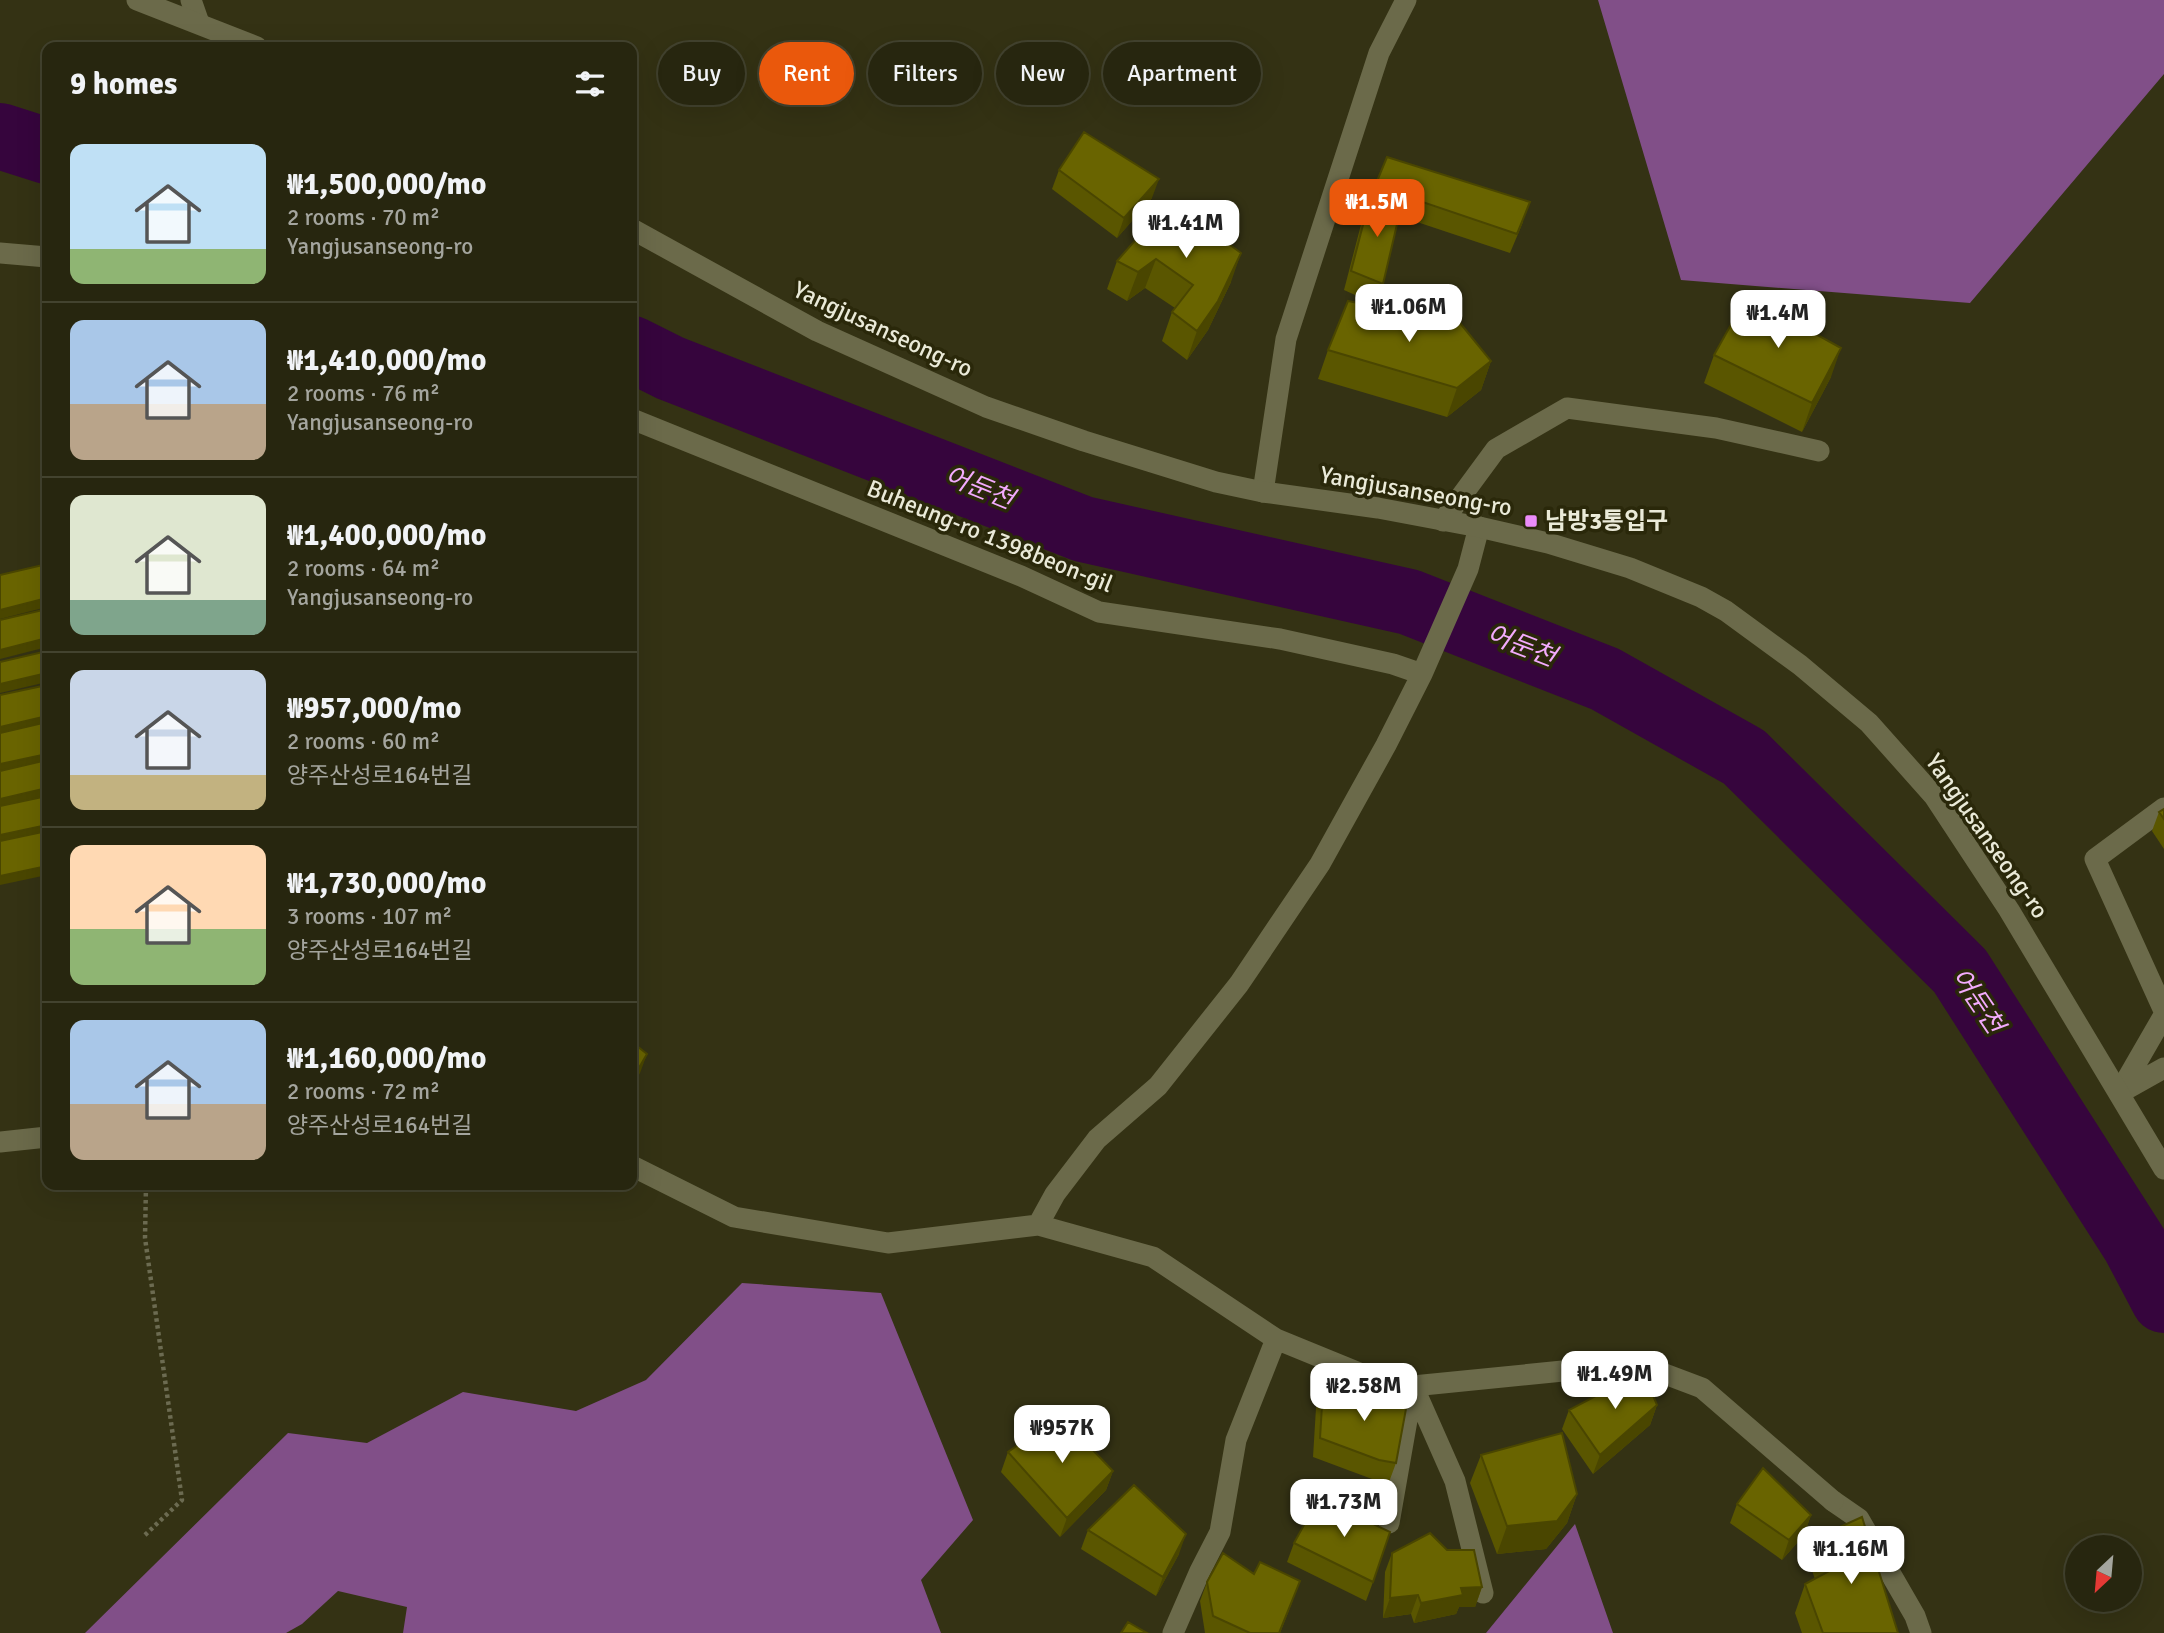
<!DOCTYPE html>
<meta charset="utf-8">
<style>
:root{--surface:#27260f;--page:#2f2e18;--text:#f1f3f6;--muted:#a4a59e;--line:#43432f;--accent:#ea580c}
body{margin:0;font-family:Signika,"Noto Sans KR",sans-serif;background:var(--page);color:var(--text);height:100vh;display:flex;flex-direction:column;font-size:26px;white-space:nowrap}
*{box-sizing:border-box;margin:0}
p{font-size:23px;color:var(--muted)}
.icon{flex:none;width:38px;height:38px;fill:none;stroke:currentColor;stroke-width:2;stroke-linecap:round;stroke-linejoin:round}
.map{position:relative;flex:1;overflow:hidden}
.side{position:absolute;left:42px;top:42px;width:595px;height:1148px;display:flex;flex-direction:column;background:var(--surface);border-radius:14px;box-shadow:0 7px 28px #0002,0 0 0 2px var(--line)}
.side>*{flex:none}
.top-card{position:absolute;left:658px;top:42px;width:665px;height:63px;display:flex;gap:14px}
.needle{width:46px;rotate:206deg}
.fabs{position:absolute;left:2065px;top:1535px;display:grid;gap:14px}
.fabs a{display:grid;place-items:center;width:77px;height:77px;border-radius:50%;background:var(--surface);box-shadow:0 7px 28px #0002,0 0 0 2px var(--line);font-size:35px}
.price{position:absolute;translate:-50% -60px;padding:0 16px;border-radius:14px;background:#fff;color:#222;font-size:23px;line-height:46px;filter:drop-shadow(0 2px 4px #0008)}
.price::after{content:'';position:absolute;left:50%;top:42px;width:21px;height:16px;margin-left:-10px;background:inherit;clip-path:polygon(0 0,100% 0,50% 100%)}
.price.active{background:var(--accent);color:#fff}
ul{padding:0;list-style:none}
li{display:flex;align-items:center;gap:21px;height:175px;padding:0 28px}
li+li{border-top:2px solid var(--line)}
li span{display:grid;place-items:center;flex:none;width:196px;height:140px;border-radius:14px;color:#555}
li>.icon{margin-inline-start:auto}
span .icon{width:84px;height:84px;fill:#fffc;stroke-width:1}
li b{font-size:30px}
h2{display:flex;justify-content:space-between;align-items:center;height:84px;padding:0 28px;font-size:30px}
.chip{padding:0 24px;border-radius:32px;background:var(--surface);box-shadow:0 7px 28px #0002,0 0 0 2px var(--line);font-size:24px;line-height:63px}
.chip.active{background:var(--accent);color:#fff}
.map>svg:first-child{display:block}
.forest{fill:#814f88}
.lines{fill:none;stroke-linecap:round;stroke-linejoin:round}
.river{stroke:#36053d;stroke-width:66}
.path{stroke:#6c6b51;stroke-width:4.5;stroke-dasharray:3.5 3.5;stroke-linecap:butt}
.service{stroke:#6b6a4a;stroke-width:21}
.minor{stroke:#6b6a4a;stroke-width:21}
.tertiary{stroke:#6b6a4a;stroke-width:21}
.wall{fill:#5a5600}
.shaded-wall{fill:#4a4600}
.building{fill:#696400;stroke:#4a4600;stroke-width:2}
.poi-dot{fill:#ec8cfa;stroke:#2a280a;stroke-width:2.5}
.labels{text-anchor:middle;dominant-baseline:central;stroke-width:7;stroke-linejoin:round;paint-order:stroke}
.street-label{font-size:24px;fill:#eaead8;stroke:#2a280a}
.poi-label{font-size:24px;font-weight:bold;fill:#eaead8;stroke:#2a280a;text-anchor:start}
.water-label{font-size:26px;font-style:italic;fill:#f3abfd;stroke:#2a280a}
</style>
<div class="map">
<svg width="2164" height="1633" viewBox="0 0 2164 1633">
<rect width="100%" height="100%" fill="#343214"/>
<path class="forest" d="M1598 0H2164V74L1970 303 1681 280Z
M742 1283 881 1293 973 1520 921 1580 941 1633H403L407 1607 338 1591 302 1624 286 1633H85L288 1433 367 1443 463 1392 576 1411 646 1380Z
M1575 1524 1613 1633H1486Z"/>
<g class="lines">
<path class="river" d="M0 136 47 151
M632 349 670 368 1083 529 1409 602 1605 679 1744 757 1960 971 2135 1245 2164 1300"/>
<path class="path" d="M145 1535 182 1500 145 1238 146 1185"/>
<path class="service" d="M1263 492 1286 339 1379 53 1406 0
M1443 521 1496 449 1567 408 1716 428 1819 451
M2164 808 2095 859 2164 1011
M2121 1092 2164 1068
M2119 1093 2164 1015
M1413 1386 1455 1481 1483 1593
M1833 1501 1859 1519 1915 1616 1921 1633
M1389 1523 1413 1386"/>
<path class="minor" d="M191 0 199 23
M0 253 47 257
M632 419 1021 576 1099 612 1280 639 1393 664 1422 674
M0 1142 47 1137
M632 1166 734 1217 888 1243 1038 1225 1055 1194 1097 1139 1158 1086 1239 984 1320 864 1386 745 1422 674 1468 569 1479 527
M1038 1225 1153 1257 1276 1339 1369 1377 1413 1386 1603 1367 1649 1368 1702 1388 1833 1501
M1173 1633 1200 1571 1220 1532 1236 1440 1276 1339"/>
<path class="tertiary" d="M137 0 257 47
M632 229 817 331 986 407 1084 441 1216 482 1263 492 1378 508 1479 527 1548 543 1630 568 1701 597 1726 611 1800 665 1869 723 1934 796 2009 910 2164 1169"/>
</g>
<path class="wall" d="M1059 170 1152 198 1117 238 1052 189Z
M1375 186 1523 222 1510 253 1399 216 1383 284 1375 304 1344 290 1363 217Z
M1170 201 1231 282 1208 330 1187 360 1162 341 1172 312 1175 308 1145 288 1127 301 1107 289 1117 261Z
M1328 350 1491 361 1481 390 1447 417 1318 379Z
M1714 355 1831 377 1802 432 1704 383Z
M2164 809V849L2152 831 2159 812Z
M1323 1389 1396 1463 1389 1482 1372 1479 1313 1457 1316 1408Z
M1657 1405 1650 1425 1593 1474 1562 1429 1569 1410Z
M1008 1452 1113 1471 1106 1490 1060 1537 1001 1472Z
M1481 1455 1577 1494 1567 1523 1546 1549 1497 1554 1470 1483Z
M1737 1504 1811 1515 1804 1535 1782 1560 1730 1523Z
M1088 1530 1179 1554 1156 1596 1081 1549Z
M1820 1536 1898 1633H1802L1795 1613 1805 1584 1815 1579 1810 1565Z
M1294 1543 1373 1582 1366 1601 1287 1562Z
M1392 1553 1482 1587 1475 1607H1459L1456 1614 1414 1623 1411 1614 1383 1618 1385 1572Z
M1207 1582 1293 1600 1280 1633H1205L1200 1601Z"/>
<path class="shaded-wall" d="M1159 179 1152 198 1117 238 1124 218Z
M1241 253 1231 282 1208 330 1187 360 1197 331Z
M1156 259 1145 288 1127 301 1138 272Z
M1841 348 1831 377 1802 432 1812 403Z
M1491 361 1481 390 1447 417 1457 388Z
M47 598V607L0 619V610Z
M47 638V647L0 659V650Z
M47 673V682L0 693V684Z
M47 716V725L0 736V727Z
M47 754V763L0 773V764Z
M47 788V798L0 808V799Z
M47 825V834L0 844V835Z
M47 866V875L0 885V876Z
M647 1054 640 1073 632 1088V1079Z
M1657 1405 1650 1425 1593 1474 1600 1455Z
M1113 1471 1106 1490 1060 1537 1067 1518Z
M1577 1494 1567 1523 1546 1549 1497 1554 1507 1526Z
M1811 1515 1804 1535 1782 1560 1789 1540Z
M1186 1534 1179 1554 1156 1596 1163 1577Z
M1482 1587 1475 1607H1459L1456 1614 1414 1623 1421 1603 1461 1588Z
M1418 1595 1411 1614 1383 1618 1390 1598Z"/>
<path class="building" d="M1084 132 1159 179 1124 218 1059 170Z
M1387 157 1530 202 1517 234 1375 186Z
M1370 198 1402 203 1383 284 1351 271Z
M1170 201 1241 253 1218 301 1197 331 1172 312 1193 285 1156 259 1138 272 1117 261Z
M1747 296 1841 348 1812 403 1714 355Z
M1348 301 1460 323 1491 361 1457 388 1328 350Z
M47 564V598L0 610V575Z
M47 609V638L0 650V620Z
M47 651V673L0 684V662Z
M47 685V716L0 727V695Z
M47 722V754L0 764V733Z
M47 760V788L0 799V771Z
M47 796V825L0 835V806Z
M2164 809V819L2159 812Z
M47 831V866L0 876V841Z
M632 1042 647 1054 633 1078 632 1079Z
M1643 1371 1657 1405 1600 1455 1569 1410Z
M1323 1389 1408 1398 1396 1463 1379 1460 1320 1438Z
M1060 1416 1113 1471 1067 1518 1008 1452Z
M1562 1433 1577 1494 1557 1521 1507 1526 1481 1455Z
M1763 1468 1811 1515 1789 1540 1737 1504Z
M1134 1485 1186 1534 1163 1577 1088 1530Z
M1319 1498 1390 1532 1373 1582 1294 1543Z
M1862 1517 1898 1633H1823L1805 1584 1833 1569 1820 1536Z
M1430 1533 1447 1550H1474L1482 1587 1461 1588 1463 1595 1421 1603 1418 1595 1390 1598 1392 1553Z
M1223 1553 1254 1574 1260 1562 1300 1581 1279 1633H1250L1213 1616 1207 1582Z
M1128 1622 1147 1633H1121Z"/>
<rect class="poi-dot" x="1524" y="514" width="14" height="14" rx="3.5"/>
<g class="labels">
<g class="street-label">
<text transform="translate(883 329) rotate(25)">Yangjusanseong-ro</text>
<text transform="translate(1416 491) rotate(10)">Yangjusanseong-ro</text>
<text transform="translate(990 536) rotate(22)">Buheung-ro 1398beon-gil</text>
<text transform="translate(1987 836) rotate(55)">Yangjusanseong-ro</text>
</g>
<g class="poi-label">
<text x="1545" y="521">남방3통입구</text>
</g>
<g class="water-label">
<text transform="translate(979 488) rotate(22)">어둔천</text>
<text transform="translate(1521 646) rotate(21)">어둔천</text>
<text transform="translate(1977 1001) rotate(56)">어둔천</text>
</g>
</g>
</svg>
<div class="fabs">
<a><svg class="needle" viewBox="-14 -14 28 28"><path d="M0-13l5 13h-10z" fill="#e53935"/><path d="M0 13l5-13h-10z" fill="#a4a59e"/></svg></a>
</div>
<b class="price active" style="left:1377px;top:239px">₩1.5M</b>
<b class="price" style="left:1186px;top:260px">₩1.41M</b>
<b class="price" style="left:1409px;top:344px">₩1.06M</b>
<b class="price" style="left:1778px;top:350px">₩1.4M</b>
<b class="price" style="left:1615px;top:1411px">₩1.49M</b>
<b class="price" style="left:1364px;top:1423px">₩2.58M</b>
<b class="price" style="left:1062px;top:1465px">₩957K</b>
<b class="price" style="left:1344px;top:1539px">₩1.73M</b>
<b class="price" style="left:1851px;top:1586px">₩1.16M</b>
<div class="top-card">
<a class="chip">Buy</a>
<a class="chip active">Rent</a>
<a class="chip">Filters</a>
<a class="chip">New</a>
<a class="chip">Apartment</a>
</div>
<section class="side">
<h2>9 homes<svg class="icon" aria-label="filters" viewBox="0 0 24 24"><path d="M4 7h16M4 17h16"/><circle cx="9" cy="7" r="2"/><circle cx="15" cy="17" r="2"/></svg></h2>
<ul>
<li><span style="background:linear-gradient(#bfe0f5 75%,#8fb573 0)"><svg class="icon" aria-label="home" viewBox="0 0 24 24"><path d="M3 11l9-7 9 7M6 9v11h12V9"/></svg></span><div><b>₩1,500,000/mo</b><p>2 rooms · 70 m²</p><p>Yangjusanseong-ro</p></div></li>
<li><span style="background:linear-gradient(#a9c7e8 60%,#b9a48a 0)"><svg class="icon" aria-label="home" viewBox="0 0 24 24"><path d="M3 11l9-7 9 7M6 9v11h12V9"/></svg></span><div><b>₩1,410,000/mo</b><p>2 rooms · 76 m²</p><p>Yangjusanseong-ro</p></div></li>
<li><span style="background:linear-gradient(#dfe7d0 75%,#7fa58c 0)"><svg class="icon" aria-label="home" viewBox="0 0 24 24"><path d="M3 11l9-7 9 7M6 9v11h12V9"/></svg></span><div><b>₩1,400,000/mo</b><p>2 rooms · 64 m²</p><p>Yangjusanseong-ro</p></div></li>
<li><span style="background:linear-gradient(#c9d6e8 75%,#c2b280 0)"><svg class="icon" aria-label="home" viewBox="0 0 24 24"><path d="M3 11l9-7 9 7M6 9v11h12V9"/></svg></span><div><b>₩957,000/mo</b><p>2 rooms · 60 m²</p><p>양주산성로164번길</p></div></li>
<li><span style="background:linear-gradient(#ffd9b3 60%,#8fb573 0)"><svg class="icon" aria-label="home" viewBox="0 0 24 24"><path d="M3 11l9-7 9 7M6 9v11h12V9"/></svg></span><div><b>₩1,730,000/mo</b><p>3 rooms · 107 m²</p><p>양주산성로164번길</p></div></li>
<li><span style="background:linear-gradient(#a9c7e8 60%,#b9a48a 0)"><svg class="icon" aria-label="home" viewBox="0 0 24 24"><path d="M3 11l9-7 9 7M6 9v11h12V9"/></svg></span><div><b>₩1,160,000/mo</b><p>2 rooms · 72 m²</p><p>양주산성로164번길</p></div></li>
</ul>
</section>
</div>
